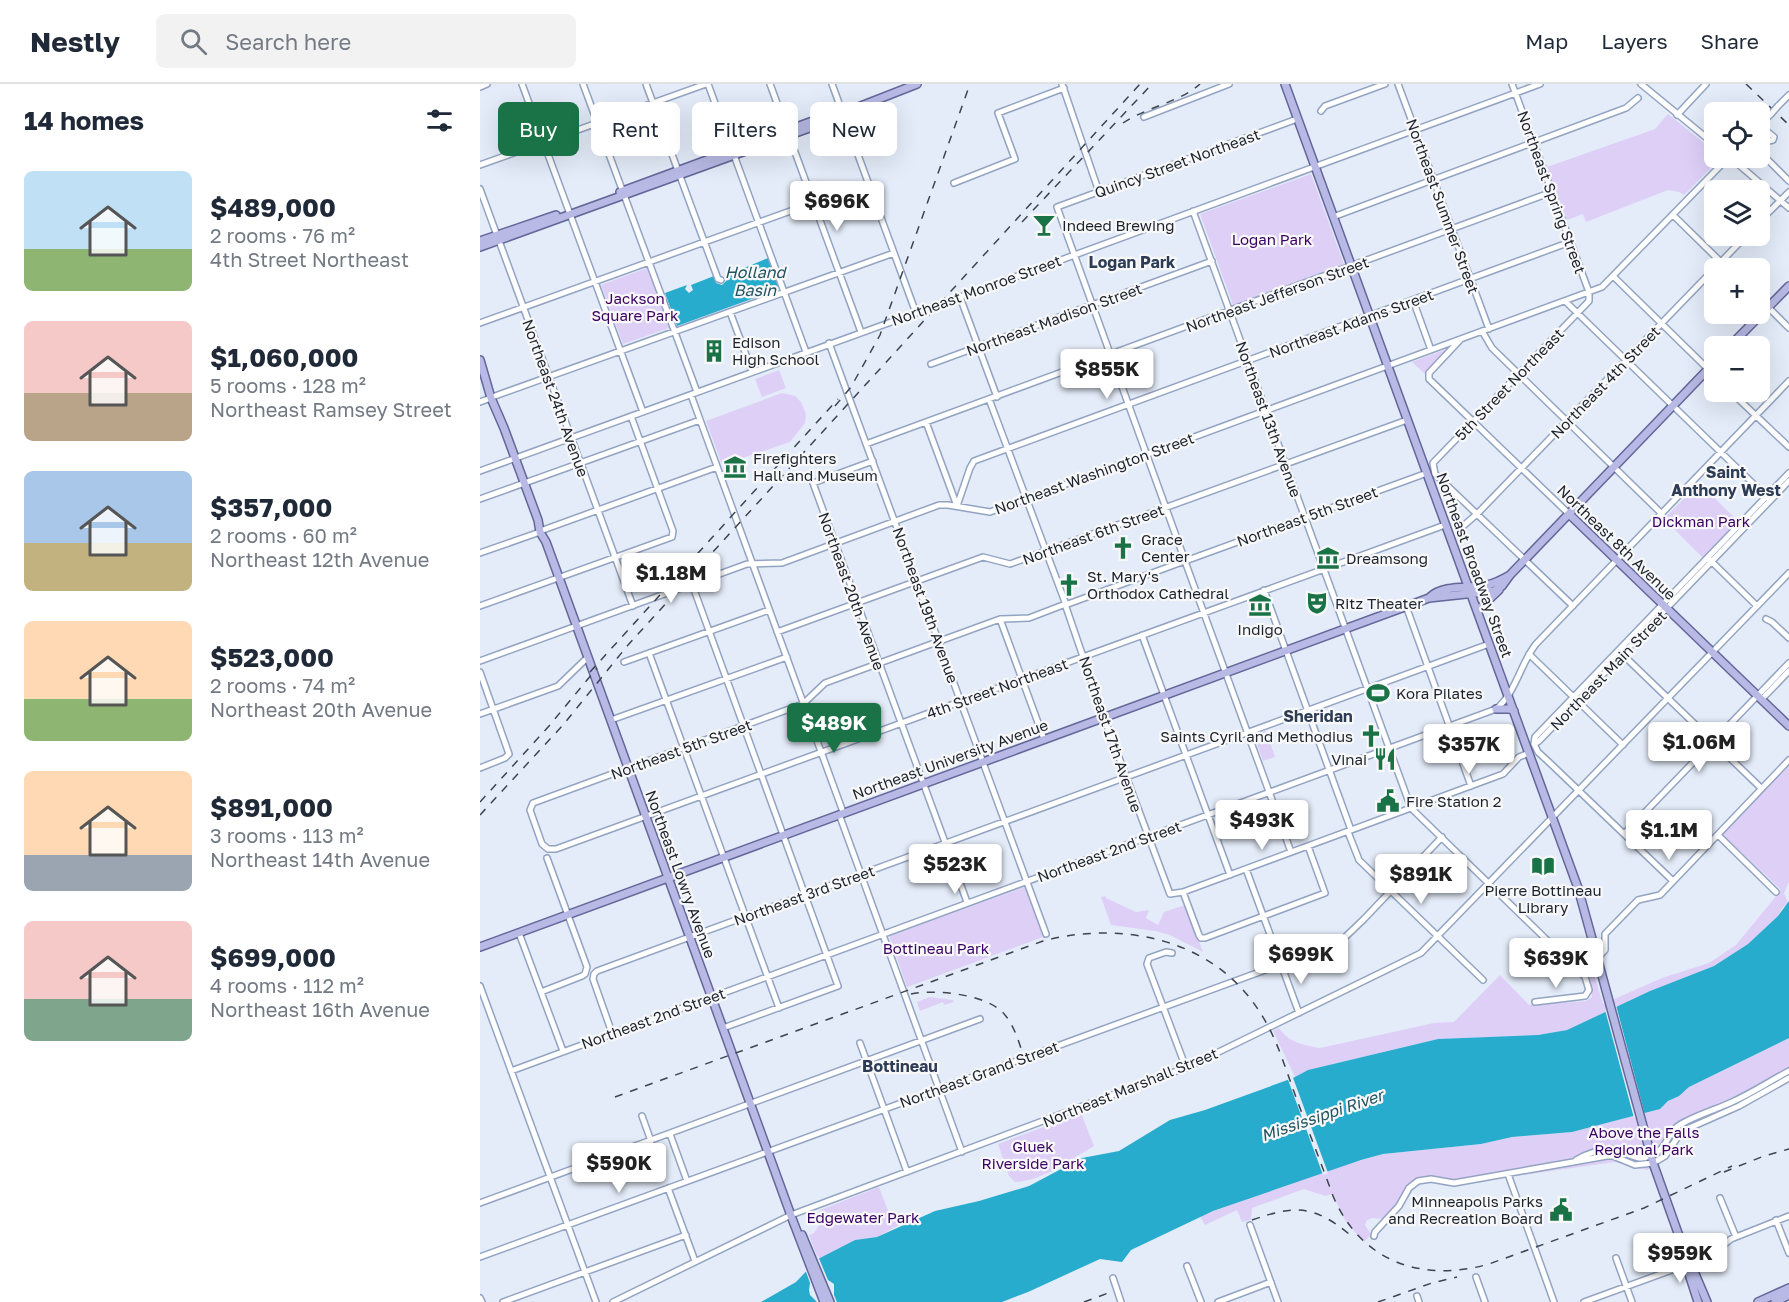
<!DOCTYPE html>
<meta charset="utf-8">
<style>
:root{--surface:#fff;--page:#f2f2f3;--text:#1f2937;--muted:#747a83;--line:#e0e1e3;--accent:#197347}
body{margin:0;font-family:"Golos Text",sans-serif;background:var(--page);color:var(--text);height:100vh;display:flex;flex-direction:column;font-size:22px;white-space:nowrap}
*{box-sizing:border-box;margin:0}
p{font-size:20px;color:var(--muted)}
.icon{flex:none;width:33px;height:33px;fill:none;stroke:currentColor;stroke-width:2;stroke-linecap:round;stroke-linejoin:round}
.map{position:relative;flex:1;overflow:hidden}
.drawer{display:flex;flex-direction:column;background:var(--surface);width:480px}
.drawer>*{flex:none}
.guide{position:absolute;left:18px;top:18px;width:570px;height:54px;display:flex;gap:12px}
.fabs{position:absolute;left:1224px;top:18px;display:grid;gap:12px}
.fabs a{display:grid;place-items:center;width:66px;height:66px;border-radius:9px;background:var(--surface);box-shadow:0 6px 24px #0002;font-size:30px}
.price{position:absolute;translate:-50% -51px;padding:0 14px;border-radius:6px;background:#fff;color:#222;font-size:20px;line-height:39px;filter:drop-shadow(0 2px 3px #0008)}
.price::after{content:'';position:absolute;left:50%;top:36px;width:18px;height:14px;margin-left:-9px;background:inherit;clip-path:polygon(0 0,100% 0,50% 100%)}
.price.selected{background:var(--accent);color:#fff}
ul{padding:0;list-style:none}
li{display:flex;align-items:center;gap:18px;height:150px;padding:0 24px}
li span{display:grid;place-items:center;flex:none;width:168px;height:120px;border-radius:9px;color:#555}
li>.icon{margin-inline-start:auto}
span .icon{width:72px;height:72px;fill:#fffc;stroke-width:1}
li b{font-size:26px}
h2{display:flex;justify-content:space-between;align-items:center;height:72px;padding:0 24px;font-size:26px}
.tag{padding:0 21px;border-radius:9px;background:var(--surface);box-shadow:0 6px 24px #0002;font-size:21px;line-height:54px}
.tag.selected{background:var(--accent);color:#fff}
header{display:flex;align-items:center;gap:36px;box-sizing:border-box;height:84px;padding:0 30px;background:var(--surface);border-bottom:2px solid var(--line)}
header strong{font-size:28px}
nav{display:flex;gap:33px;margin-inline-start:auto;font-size:21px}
.search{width:420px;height:54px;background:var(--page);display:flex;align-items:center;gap:15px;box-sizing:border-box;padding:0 21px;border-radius:9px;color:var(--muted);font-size:22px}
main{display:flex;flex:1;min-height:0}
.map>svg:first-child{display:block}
.green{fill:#decff7}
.water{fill:#28accd}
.pier{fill:#e4ecf9}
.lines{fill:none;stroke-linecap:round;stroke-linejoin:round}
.minor-casing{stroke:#93a4c2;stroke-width:8}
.major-casing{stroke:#636799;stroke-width:10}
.minor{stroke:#fff;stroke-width:5}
.major{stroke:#b8bae5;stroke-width:7}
.rail{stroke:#3d4450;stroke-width:1.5;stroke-dasharray:8 8;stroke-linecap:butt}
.minor-bridge-casing{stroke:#93a4c2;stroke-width:8;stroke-linecap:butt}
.major-bridge-casing{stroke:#636799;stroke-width:10;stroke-linecap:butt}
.minor-bridge{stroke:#fff;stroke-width:5}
.major-bridge{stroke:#b8bae5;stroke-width:7}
.labels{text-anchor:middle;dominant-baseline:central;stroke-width:4.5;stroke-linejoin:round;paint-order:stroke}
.street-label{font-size:15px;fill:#1c232e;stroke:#f8f8f8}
.poi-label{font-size:15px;fill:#1c232e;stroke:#f8f8f8;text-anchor:start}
.park-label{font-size:15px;fill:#390162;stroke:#f8f8f8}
.neighbourhood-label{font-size:16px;font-weight:bold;fill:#2d3c55;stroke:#f8f8f8}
.water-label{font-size:16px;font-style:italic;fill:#215463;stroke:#f8f8f8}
</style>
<header>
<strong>Nestly</strong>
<div class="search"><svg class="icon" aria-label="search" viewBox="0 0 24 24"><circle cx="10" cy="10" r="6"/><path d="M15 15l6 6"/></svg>Search here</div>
<nav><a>Map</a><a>Layers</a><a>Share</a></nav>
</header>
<main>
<section class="drawer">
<h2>14 homes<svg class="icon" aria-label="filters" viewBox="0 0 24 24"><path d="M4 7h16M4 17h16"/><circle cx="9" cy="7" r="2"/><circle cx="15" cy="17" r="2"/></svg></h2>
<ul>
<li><span style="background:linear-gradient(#bfe0f5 65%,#8fb573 0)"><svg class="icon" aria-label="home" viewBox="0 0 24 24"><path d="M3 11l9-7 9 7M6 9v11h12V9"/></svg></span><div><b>$489,000</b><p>2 rooms · 76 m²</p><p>4th Street Northeast</p></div></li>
<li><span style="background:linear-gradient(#f6c9c9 60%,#b9a48a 0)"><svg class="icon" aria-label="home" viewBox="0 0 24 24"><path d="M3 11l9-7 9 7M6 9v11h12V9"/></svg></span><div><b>$1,060,000</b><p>5 rooms · 128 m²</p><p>Northeast Ramsey Street</p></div></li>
<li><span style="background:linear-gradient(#a9c7e8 60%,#c2b280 0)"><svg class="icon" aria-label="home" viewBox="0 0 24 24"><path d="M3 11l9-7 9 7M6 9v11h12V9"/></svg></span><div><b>$357,000</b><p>2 rooms · 60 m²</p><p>Northeast 12th Avenue</p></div></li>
<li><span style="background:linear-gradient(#ffd9b3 65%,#8fb573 0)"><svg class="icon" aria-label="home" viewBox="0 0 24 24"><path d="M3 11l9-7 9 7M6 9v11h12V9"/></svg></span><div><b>$523,000</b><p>2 rooms · 74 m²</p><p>Northeast 20th Avenue</p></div></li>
<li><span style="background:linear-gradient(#ffd9b3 70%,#9aa5b1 0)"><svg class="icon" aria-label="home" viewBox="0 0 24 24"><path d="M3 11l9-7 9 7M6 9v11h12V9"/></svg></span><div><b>$891,000</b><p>3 rooms · 113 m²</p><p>Northeast 14th Avenue</p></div></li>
<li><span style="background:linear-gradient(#f6c9c9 65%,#7fa58c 0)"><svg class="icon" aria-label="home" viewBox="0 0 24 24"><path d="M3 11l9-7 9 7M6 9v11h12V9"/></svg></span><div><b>$699,000</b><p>4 rooms · 112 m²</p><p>Northeast 16th Avenue</p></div></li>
</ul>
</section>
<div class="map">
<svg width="1309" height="1218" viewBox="0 0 1309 1218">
<rect width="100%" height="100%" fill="#e4ecf9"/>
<path class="green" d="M1188 30 1234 67V74H1241L1204 111 1199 108 1188 106 1106 138 1103 130 1087 136 1067 83 1175 45Z
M831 90 864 180 753 221 720 130Z
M167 184 189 244 143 260 121 201Z
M967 265 945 290 932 278Z
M299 286 306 304 282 313 275 295Z
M302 309 315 312 321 318 326 330 325 339 310 358 242 381 226 337Z
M1219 399 1258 437 1223 474 1184 435Z
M786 647 795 673 783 677 774 651Z
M1309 682V798L1304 809 1308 819 1302 824 1298 832 1268 860 1234 882 1170 907 1087 946 1058 951 958 955 828 986 815 993 793 947 799 944C809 959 824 961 840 964L954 939 974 938 1020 891 1049 921 1106 917 1112 913 1108 889 1113 887 1123 920 1182 894 1229 879 1256 861 1301 806 1242 750Z
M545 803 563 853 427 903 409 852Z
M626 812V814L656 828 669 826 666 834 678 841 684 828 705 821 723 868 690 851 675 847 631 841 621 813Z
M450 913 473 916 474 918 464 921 463 918 440 927 437 918Z
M1309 954V998L1260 1024 1207 1048C1200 1054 1197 1061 1191 1068 1184 1076 1177 1081 1167 1086L1135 1078 965 1102 958 1099 959 1095C932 1087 929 1103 916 1120 912 1126 906 1129 903 1135L893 1134 887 1136 885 1141 891 1150 884 1158 866 1138 852 1110 845 1112 824 1105 772 1124 771 1136 762 1138 757 1126 725 1141 720 1132 854 1084 903 1070 1001 1060 1032 1053 1092 1048 1180 1025C1189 1015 1200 1012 1209 1003Z
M601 1029 614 1062C590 1076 562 1097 535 1098L529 1092 518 1060Z
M399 1103 410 1132 423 1139 397 1153 375 1156 338 1175 329 1151 334 1149 343 1135 340 1126Z"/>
<path class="water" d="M288 174 299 205 197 242 185 209 207 201 205 205 209 209 213 206 211 201 234 192 236 199 242 201 247 196 244 192Z
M1309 817V954L1209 1003 1199 1012 1188 1017 1180 1025 1092 1048 1032 1053 1001 1060 903 1070 881 1076 733 1127 651 1166 642 1178 620 1175 548 1208 522 1218H281L316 1198 338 1175 375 1156 397 1153 455 1127 499 1117 549 1102 602 1074 639 1067 690 1036 725 1026 813 994 828 986 958 955 1058 951 1087 946 1170 907 1234 882 1268 860 1298 832Z"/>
<path class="pier" d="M1136 921 1165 1031 1154 1034 1125 926Z
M812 991 848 1089 843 1091 807 993Z
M338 1172 348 1196 354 1200V1211L357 1218H337L330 1211 329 1206 330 1199 325 1185Z"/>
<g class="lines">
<g class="minor-casing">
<path id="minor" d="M42 0 163 328
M103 0 217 308
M166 0 238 195 241 196
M228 0 326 268
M290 0 381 248
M352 0 436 229
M582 0 619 108
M918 0 1009 245
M1032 0 1109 208V217L953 379 955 390 1093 522
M1161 0 1234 60
M0 3 7 0
M1298 22 1309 11
M841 27 845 22 905 0
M1197 31 1226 0
M664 33 749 0
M1280 41 1291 30
M1289 49 1294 53 1293 56 1280 59Z
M1251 74 1309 124
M1288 76 1309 97
M0 81 226 0
M1262 82 1266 74
M474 99 535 75 518 29 584 4
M0 105 153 522
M713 127 931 724 1105 893 1109 906 1105 912 1055 918
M1193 131 1247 184
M853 133 1146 24 1158 14
M1280 137 1309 108
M1133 192 1234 291
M480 213 517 313
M1280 215 1309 244
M933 216 951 266
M1085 217 1289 415
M250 228 272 287
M0 239 388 99
M1002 247 1012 264 1182 430
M980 256 949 289V295L1089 430
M349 259 566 850
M451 280 732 177
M1251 308 1309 363
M211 311 363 728
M15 312 414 169
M509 315 585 518
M0 318 11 314
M446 338 477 422
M386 360 1072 108
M393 377 333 399 487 818
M0 387 483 212 1060 0
M0 415 220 336
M477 422 490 384 494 377 1090 158
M982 443 997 430 1266 152
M63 446 237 383
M0 469 60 448
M704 474 577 123 817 35
M1229 475 1277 522
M708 476 947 389
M706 480 811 768
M212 500 358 902 243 944
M784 506 871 746
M588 520 702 478
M583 521 549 534 520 535 345 599 323 620 53 719 50 726 62 760 68 765H76L965 441
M0 522 192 453 193 447 151 332
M926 522 991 702
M586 523 622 628 690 810 703 808 1023 690 1039 673 1049 669
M520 535 564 655
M1286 535 1292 538 1309 554
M297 548 503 473 530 480 927 336
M662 551 750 791
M1140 568 1281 704
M169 569 299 924
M1049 570 1143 661
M0 577 267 480 302 479 459 421H468L510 428 1122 203 1248 74
M144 578 289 526
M0 588 29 670 25 674 0 684
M1282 615 1309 587
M0 630 78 602 108 573
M131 636 307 573
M1054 660 1055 653 1309 389
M1054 660 1059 657 1309 397
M1054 660 1058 668 1072 681 1193 797
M359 730 482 1068
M868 748 879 776 1003 896
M1144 750 1309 579
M1238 751 1296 808
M766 785 819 929
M703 808 719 851 721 854H725L845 809 828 762
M39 849 83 967
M692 869 686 868 669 874 667 880 706 984
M1103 890 1125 866V850L1158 816 1180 811 1309 676
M0 902 116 1218
M61 908 102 892 105 890 107 883 67 774
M132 949 113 895 114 890 117 887 1009 560
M380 959 427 1088
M31 987 1016 625C1036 609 1040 580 1056 560L1309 297
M162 1032 171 1057
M190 1050 207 1097
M1096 1076C1107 1070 1122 1063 1136 1066 1149 1069 1156 1078 1170 1072 1189 1064 1185 1052 1198 1042 1213 1032 1235 1026 1252 1018 1272 1009 1290 997 1309 987
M1028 1090 1074 1218
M188 1104 215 1177
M1240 1114 1256 1153
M0 1119 500 935
M1296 1136 1309 1169
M770 1141 798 1218
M894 1152 895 1148 919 1122 929 1104 938 1097 951 1095 974 1099 1127 1072H1133L1155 1081 1173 1079 1185 1072 1199 1051 1207 1045 1259 1022 1309 994
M0 1173 859 859 884 835 962 753
M1136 1174 1152 1218
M707 1182 721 1218
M996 1193 1005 1218
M633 1194 641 1218
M937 1212 939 1218
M0 1214 2 1218
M23 1218 206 1151
M133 1218 311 1131 710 982 941 869 1309 489
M738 1218 791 1198
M1104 1218 1230 1172 1251 1155 1309 1132"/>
</g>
<g class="major-casing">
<path id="major" d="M805 0 1098 804 1114 862
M140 108 357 28 363 29
M0 157 76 131
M0 163 357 34 363 29 437 0
M1250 262 1309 202
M0 276 11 314 24 344 58 436 60 448 66 458 313 1137 344 1218
M1089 430 1309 642
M950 513C964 500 990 505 1007 501 1016 499 1023 495 1030 491
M997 527 1019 506
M1016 625H1030L1034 627
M0 863 949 514 1014 507 1022 502 1030 491 1234 279
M1145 976 1173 1079 1209 1180 1213 1185 1227 1218
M322 1151 350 1218
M1209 1180 1208 1187 1218 1218
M1278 1218 1309 1204
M1295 1218 1309 1211"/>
</g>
<use href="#minor" class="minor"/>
<use href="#major" class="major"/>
<path class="rail" d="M1266 0 1309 41
M643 39C667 23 700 18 720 0
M542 138 672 0
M355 322 371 303 400 251 490 0
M110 588 358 315
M0 718 69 642 117 584
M0 731 83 641 148 561 660 0
M431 910C455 905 509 910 525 931 536 944 540 963 546 979
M135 1013 563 857C643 836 735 855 781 930 796 953 804 980 813 1005 826 1041 840 1076 853 1112 881 1178 942 1199 1009 1180L1164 1124 1252 1082
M1244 1088 1284 1072 1309 1065
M772 1136C815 1121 834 1121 869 1150
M604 1218 631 1208
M898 1218 952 1199 977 1193"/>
<g class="minor-bridge-casing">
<path id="minor-bridge" d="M1291 30 1298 22"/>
</g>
<g class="major-bridge-casing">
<path id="major-bridge" d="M1114 862 1145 976"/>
</g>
<use href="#minor-bridge" class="minor-bridge"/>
<use href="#major-bridge" class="major-bridge"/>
</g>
<defs>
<g id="bar-bare" transform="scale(1.8)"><path d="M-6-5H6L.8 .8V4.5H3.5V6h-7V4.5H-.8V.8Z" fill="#197347" stroke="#f8f8f8" stroke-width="2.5" paint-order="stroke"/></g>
<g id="building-bare" transform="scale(1.8)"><path d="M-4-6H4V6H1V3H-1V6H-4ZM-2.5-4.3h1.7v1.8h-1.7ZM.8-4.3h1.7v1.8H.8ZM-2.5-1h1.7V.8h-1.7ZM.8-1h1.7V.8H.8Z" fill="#197347" stroke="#f8f8f8" stroke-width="2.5" paint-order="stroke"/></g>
<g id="museum-bare" transform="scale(1.8)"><path d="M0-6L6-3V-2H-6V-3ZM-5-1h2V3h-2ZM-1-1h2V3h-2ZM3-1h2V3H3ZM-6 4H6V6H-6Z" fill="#197347" stroke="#f8f8f8" stroke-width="2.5" paint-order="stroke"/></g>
<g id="church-bare" transform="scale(1.8)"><path d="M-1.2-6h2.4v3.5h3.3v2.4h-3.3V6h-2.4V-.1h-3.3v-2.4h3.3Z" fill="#197347" stroke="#f8f8f8" stroke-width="2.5" paint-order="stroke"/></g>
<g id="theatre-bare" transform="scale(1.8)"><path d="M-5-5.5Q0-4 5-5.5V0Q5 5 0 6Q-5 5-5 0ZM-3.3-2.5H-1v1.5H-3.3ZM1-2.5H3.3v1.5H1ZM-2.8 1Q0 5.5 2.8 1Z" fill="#197347" stroke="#f8f8f8" stroke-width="2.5" paint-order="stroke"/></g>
<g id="stadium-bare" transform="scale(1.8)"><path d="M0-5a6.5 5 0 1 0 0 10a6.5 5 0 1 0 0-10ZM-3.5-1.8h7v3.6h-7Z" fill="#197347" stroke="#f8f8f8" stroke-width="2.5" paint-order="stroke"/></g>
<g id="restaurant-bare" transform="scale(1.8)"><path d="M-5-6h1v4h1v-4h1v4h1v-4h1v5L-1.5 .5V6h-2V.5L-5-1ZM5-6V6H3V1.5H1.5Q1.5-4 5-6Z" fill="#197347" stroke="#f8f8f8" stroke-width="2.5" paint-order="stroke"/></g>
<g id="civic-bare" transform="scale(1.8)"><path d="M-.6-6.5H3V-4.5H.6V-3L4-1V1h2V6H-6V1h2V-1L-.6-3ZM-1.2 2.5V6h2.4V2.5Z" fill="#197347" stroke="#f8f8f8" stroke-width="2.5" paint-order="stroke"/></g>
<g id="library-bare" transform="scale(1.8)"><path d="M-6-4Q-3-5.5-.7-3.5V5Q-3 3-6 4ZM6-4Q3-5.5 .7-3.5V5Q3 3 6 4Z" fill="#197347" stroke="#f8f8f8" stroke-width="2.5" paint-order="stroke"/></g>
</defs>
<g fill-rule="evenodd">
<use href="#bar-bare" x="564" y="141"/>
<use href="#building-bare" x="234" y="267"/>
<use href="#museum-bare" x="255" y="383"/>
<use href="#church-bare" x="643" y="464"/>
<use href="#museum-bare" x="848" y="474"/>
<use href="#church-bare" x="589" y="501"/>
<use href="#theatre-bare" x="837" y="519"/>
<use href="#museum-bare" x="780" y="521"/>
<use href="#stadium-bare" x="898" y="609"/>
<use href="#church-bare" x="891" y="652"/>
<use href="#restaurant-bare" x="905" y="675"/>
<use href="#civic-bare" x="908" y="717"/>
<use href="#library-bare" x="1063" y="782"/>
<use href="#civic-bare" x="1081" y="1126"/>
</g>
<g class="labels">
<g class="street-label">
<text transform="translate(697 79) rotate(-20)">Quincy Street Northeast</text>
<text transform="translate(1072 108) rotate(70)">Northeast Spring Street</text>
<text transform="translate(963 122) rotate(70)">Northeast Summer Street</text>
<text transform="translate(496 206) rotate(-20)">Northeast Monroe Street</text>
<text transform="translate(797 210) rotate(-20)">Northeast Jefferson Street</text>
<text transform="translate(574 235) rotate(-20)">Northeast Madison Street</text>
<text transform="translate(871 239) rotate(-20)">Northeast Adams Street</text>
<text transform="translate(1125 298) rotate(-46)">Northeast 4th Street</text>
<text transform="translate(1029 300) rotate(-46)">5th Street Northeast</text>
<text transform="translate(76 314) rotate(70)">Northeast 24th Avenue</text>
<text transform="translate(789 335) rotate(70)">Northeast 13th Avenue</text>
<text transform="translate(614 389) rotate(-20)">Northeast Washington Street</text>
<text transform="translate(827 432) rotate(-20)">Northeast 5th Street</text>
<text transform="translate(613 450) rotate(-20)">Northeast 6th Street</text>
<text transform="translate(1137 458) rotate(44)">Northeast 8th Avenue</text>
<text transform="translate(995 481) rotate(70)">Northeast Broadway Street</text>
<text transform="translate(372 507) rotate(70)">Northeast 20th Avenue</text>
<text transform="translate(446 521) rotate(70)">Northeast 19th Avenue</text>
<text transform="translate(1128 586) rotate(-46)">Northeast Main Street</text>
<text transform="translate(517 604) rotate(-20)">4th Street Northeast</text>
<text transform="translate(631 650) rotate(71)">Northeast 17th Avenue</text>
<text transform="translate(201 665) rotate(-20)">Northeast 5th Street</text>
<text transform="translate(470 675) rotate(-20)">Northeast University Avenue</text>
<text transform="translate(629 767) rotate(-20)">Northeast 2nd Street</text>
<text transform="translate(201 790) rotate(70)">Northeast Lowry Avenue</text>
<text transform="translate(324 811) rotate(-20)">Northeast 3rd Street</text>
<text transform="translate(173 934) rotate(-20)">Northeast 2nd Street</text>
<text transform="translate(499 990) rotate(-20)">Northeast Grand Street</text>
<text transform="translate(650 1003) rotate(-22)">Northeast Marshall Street</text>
</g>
<g class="poi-label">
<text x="582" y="141">Indeed Brewing</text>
<text x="252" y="258">Edison<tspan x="252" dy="17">High School</tspan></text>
<text x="273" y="374">Firefighters<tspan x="273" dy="17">Hall and Museum</tspan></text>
<text x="661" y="455">Grace<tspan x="661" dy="17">Center</tspan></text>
<text x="866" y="474">Dreamsong</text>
<text x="607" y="492">St. Mary's<tspan x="607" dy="17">Orthodox Cathedral</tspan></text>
<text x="855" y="519">Ritz Theater</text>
<text x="780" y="545" text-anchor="middle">Indigo</text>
<text x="916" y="609">Kora Pilates</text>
<text x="873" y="652" text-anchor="end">Saints Cyril and Methodius</text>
<text x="887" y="675" text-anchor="end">Vinai</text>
<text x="926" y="717">Fire Station 2</text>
<text x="1063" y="806" text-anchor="middle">Pierre Bottineau<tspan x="1063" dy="17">Library</tspan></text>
<text x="1063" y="1117" text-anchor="end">Minneapolis Parks<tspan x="1063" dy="17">and Recreation Board</tspan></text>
</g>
<g class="park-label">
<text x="792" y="155">Logan Park</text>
<text x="155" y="214">Jackson<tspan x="155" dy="17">Square Park</tspan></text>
<text x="1221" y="437">Dickman Park</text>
<text x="456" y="864">Bottineau Park</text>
<text x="1164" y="1048">Above the Falls<tspan x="1164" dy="17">Regional Park</tspan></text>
<text x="553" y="1062">Gluek<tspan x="553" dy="17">Riverside Park</tspan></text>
<text x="383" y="1133">Edgewater Park</text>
</g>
<g class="neighbourhood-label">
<text x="652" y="178">Logan Park</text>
<text x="1246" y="388">Saint<tspan x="1246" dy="18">Anthony West</tspan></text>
<text x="838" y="632">Sheridan</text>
<text x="420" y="982">Bottineau</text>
</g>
<g class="water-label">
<text x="275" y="188">Holland<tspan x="275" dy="18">Basin</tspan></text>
<text transform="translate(842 1031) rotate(-19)">Mississippi River</text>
</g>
</g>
</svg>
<div class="fabs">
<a><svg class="icon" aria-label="locate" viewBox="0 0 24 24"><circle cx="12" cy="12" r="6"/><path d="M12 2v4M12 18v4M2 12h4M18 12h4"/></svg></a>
<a><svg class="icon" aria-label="layers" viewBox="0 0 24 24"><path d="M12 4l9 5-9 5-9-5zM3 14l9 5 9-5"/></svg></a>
<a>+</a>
<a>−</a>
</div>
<b class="price" style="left:357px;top:148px">$696K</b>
<b class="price" style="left:627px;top:316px">$855K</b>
<b class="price" style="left:191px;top:520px">$1.18M</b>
<b class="price selected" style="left:354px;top:670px">$489K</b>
<b class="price" style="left:1219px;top:689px">$1.06M</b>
<b class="price" style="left:989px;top:691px">$357K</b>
<b class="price" style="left:782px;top:767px">$493K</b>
<b class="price" style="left:1189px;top:777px">$1.1M</b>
<b class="price" style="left:475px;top:811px">$523K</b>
<b class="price" style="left:941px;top:821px">$891K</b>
<b class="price" style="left:821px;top:901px">$699K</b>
<b class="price" style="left:1076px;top:905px">$639K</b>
<b class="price" style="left:139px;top:1110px">$590K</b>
<b class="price" style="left:1200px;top:1200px">$959K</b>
<div class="guide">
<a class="tag selected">Buy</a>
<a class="tag">Rent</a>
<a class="tag">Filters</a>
<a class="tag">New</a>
</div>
</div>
</main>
